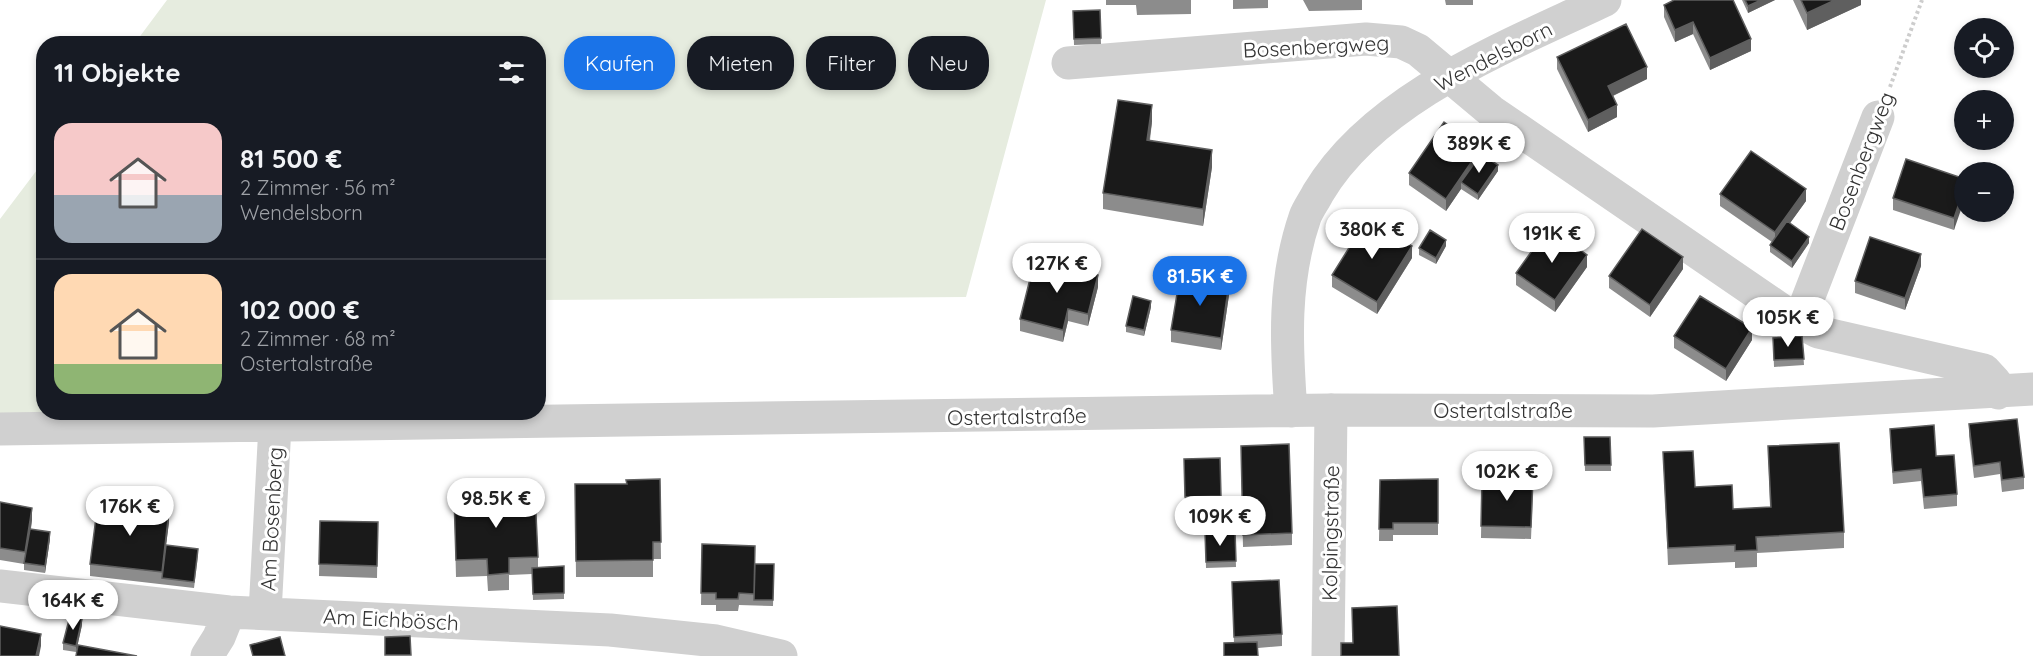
<!DOCTYPE html>
<html lang="de">
<meta charset="utf-8">
<style>
:root{--surface:#171b24;--page:#242831;--text:#f1f3f6;--muted:#9ea1a6;--line:#363941;--accent:#1a73e8}
body{margin:0;font-family:Quicksand,sans-serif;background:var(--page);color:var(--text);height:100vh;display:flex;flex-direction:column;font-size:22px;white-space:nowrap}
*{box-sizing:border-box;margin:0}
p{font-size:20px;color:var(--muted)}
.icon{flex:none;width:33px;height:33px;fill:none;stroke:currentColor;stroke-width:2;stroke-linecap:round;stroke-linejoin:round}
.map{position:relative;flex:1;overflow:hidden}
.side{position:absolute;left:36px;top:36px;width:510px;height:384px;display:flex;flex-direction:column;background:var(--surface);border-radius:24px;box-shadow:0 3px 9px #0003}
.side>*{flex:none}
.banner{position:absolute;left:564px;top:36px;width:570px;height:54px;display:flex;gap:12px}
.buttons{position:absolute;left:1954px;top:18px;display:grid;gap:12px}
.buttons a{display:grid;place-items:center;width:60px;height:60px;border-radius:50%;background:var(--surface);box-shadow:0 3px 9px #0003;font-size:30px}
.price{position:absolute;translate:-50% -51px;padding:0 14px;border-radius:21px;background:#fff;color:#222;font-size:20px;line-height:39px;filter:drop-shadow(0 2px 3px #0008)}
.price::after{content:'';position:absolute;left:50%;top:36px;width:18px;height:14px;margin-left:-9px;background:inherit;clip-path:polygon(0 0,100% 0,50% 100%)}
.price.on{background:var(--accent);color:#fff}
ul{padding:0;list-style:none}
li{display:flex;align-items:center;gap:18px;height:150px;padding:0 18px}
li+li{border-top:2px solid var(--line)}
li span{display:grid;place-items:center;flex:none;width:168px;height:120px;border-radius:18px;color:#555}
li>.icon{margin-inline-start:auto}
span .icon{width:72px;height:72px;fill:#fffc;stroke-width:1}
li b{font-size:26px}
h2{display:flex;justify-content:space-between;align-items:center;height:72px;padding:0 18px;font-size:26px}
.chip{padding:0 21px;border-radius:24px;background:var(--surface);box-shadow:0 3px 9px #0003;font-size:21px;line-height:54px}
.chip.on{background:var(--accent);color:#fff}
.map>svg:first-child{display:block}
.green{fill:#e6ecdf}
.lines{fill:none;stroke-linecap:round;stroke-linejoin:round}
.path{stroke:#cdcdcd;stroke-width:4;stroke-dasharray:3 3;stroke-linecap:butt}
.minor{stroke:#d0d0d0;stroke-width:33}
.wall{fill:#8c8c8c}
.shaded-wall{fill:#5f5f5f}
.building{fill:#1a1a1a;stroke:#5f5f5f;stroke-width:1.5}
.labels{text-anchor:middle;dominant-baseline:central;stroke-width:6;stroke-linejoin:round;paint-order:stroke}
.street-label{font-size:21px;fill:#333;stroke:#fff}
</style>
<div class="map">
<svg width="2033" height="656" viewBox="0 0 2033 656">
<rect width="100%" height="100%" fill="#fff"/>
<path class="green" d="M167 0H1046L966 297 539 300 538 44 135 43Z
M43 162 44 412 0 418V219Z"/>
<g class="lines">
<path class="path" d="M1890 87 1922 0"/>
<path class="minor" d="M1068 63 1366 39 1401 42 1418 50 1491 111 1799 322 1818 332 1984 370 1995 382 1998 393
M1799 322 1878 117
M1291 411C1286 344 1283 281 1305 217 1308 209 1314 201 1318 193 1375 97 1508 46 1605 0
M0 429 1331 410 1653 411 2033 389
M0 586 229 612 610 630 716 641 781 656
M265 613 275 425
M207 656 219 637 229 612
M1328 656 1331 410"/>
</g>
<path class="wall" d="M1106 0H1191V14L1137 15 1136 5H1106Z
M1233 0H1268V8L1233 9Z
M1303 0H1362V10L1309 11Z
M1445 0H1473V5H1446Z
M1742 0H1775L1748 13Z
M1793 0H1861V5L1807 30Z
M1734 2 1751 51 1710 70 1693 34 1675 42 1664 17V5Z
M1100 10 1101 44 1074 45 1073 11Z
M1557 57 1647 79 1613 96 1617 117 1588 132 1557 69Z
M1152 122 1150 140 1212 167 1203 226 1103 209V193Z
M1481 154 1498 171 1478 200 1461 189 1446 211 1409 185V173Z
M1965 179 1954 230 1893 210V198Z
M1720 194 1806 201 1790 223 1809 243 1792 268 1770 252V245L1772 242 1720 206Z
M1446 246 1436 264 1419 255V248Z
M1412 258 1377 314 1332 287V275Z
M1921 266 1905 310 1855 293V281Z
M1587 267 1555 312 1516 285V273Z
M1683 269 1650 317 1609 288V276Z
M1098 287 1088 326 1068 321 1063 342 1020 331V319Z
M1229 295 1221 350 1171 342V330Z
M1151 307 1144 336 1126 332V326Z
M1674 336 1752 340 1726 381 1674 348Z
M1802 336 1804 365 1774 367 1773 338Z
M1969 424 2024 477V489L2002 492 2000 474 1974 478 1969 436Z
M1890 429 1936 456 1957 494V506L1924 509 1921 481 1893 484 1890 441Z
M1584 437H1610L1611 471H1585Z
M1768 446 1844 532V548L1757 553V567L1735 568V562L1668 565 1663 452 1695 487 1733 509 1770 507Z
M1220 458 1221 502 1185 504 1184 459Z
M1241 458 1292 533V545L1243 547Z
M1482 477 1533 491 1531 539 1481 538Z
M660 479 661 559H653V577H576L575 484H626Z
M1438 479V535H1393V541H1379L1380 480Z
M454 496 538 557V567L564 566V599L533 600 532 574 509 575V590L488 591 487 576 456 577Z
M0 502 32 520 31 529 50 539 45 573 24 570V564L0 560Z
M320 521 378 522 377 578 319 576Z
M169 522 166 545 198 556 194 588 90 576V564Z
M1235 531 1236 567 1206 568 1205 532Z
M702 544 755 564H774L773 606 739 605 738 611H716V605H701Z
M1232 582 1282 634V646L1258 648 1234 643Z
M82 625 76 652 63 650V643Z"/>
<path class="shaded-wall" d="M1761 0H1775L1748 13V6Z
M1835 0H1861V5L1807 30V13Z
M1693 22V34L1675 42V30Z
M1751 39V51L1710 70V58Z
M1647 67V79L1608 98V86Z
M1152 105V122L1147 156V140Z
M1617 105V117L1588 132V120Z
M1481 148V160L1461 182V189L1446 211V199Z
M1212 150V167L1203 226V209Z
M1498 165V171L1478 200V194Z
M1965 186V198L1954 230V218Z
M1806 189V201L1775 244V232Z
M1809 237V243L1792 268V261Z
M1446 240V246L1436 264V258Z
M1412 246V258L1377 314V302Z
M1921 254V266L1905 310V298Z
M1587 255V267L1555 312V300Z
M1683 257V269L1650 317V305Z
M1098 275V287L1088 326V314Z
M1229 283V295L1221 350V338Z
M1151 301V307L1144 336V330Z
M1068 309V321L1063 342V330Z
M1752 328V340L1726 381V369Z
M32 508V520L25 564V552Z
M169 510V522L162 578V572Z
M50 532V539L45 573V566Z
M82 619V625L76 652V646Z
M41 634V646L39 656H36Z"/>
<path class="building" d="M1674 0H1733L1751 39 1710 58 1693 22 1675 30 1664 5Z
M1745 0H1761L1748 6Z
M1801 0H1835L1807 13Z
M1100 10 1101 38 1074 39 1073 11Z
M1626 24 1647 67 1608 86 1617 105 1588 120 1557 57Z
M1118 100 1152 105 1147 140 1212 150 1203 209 1103 193Z
M1444 122 1481 148 1446 199 1409 173Z
M1751 151 1806 189 1775 232 1720 194Z
M1481 154 1498 165 1478 194 1461 182Z
M1906 159 1965 179V186L1954 218 1893 198Z
M1367 219 1412 246 1377 302 1332 275Z
M1787 221 1809 237 1792 261 1770 245Z
M1549 227 1587 255 1555 300 1516 273Z
M1642 229 1683 257 1650 305 1609 276Z
M1430 230 1446 240 1436 258 1419 248Z
M1870 237 1921 254 1905 298 1855 281Z
M1035 259 1098 275 1088 314 1068 309 1063 330 1020 319Z
M1180 276 1229 283 1221 338 1171 330Z
M1133 296 1151 301 1144 330 1126 326Z
M1700 296 1752 328 1726 369 1674 336Z
M1802 336 1804 359 1774 360 1773 338Z
M2017 419 2024 477 2002 480 2000 462 1974 466 1969 424Z
M1934 425 1936 456 1954 455 1957 494 1924 497 1921 469 1893 472 1890 429Z
M1584 437H1610L1611 465H1585Z
M1839 443 1844 532 1756 537 1757 550 1735 551V545L1668 548 1663 452 1693 451 1695 487 1732 485 1733 509 1771 507 1768 446Z
M1289 444 1292 533 1243 535 1241 446Z
M1220 458 1221 496 1185 497 1184 459Z
M1482 477 1533 478 1531 527 1481 526Z
M660 479 661 542H653V560L576 561 575 484H627L626 480Z
M1438 479V523H1393V529H1379L1380 480Z
M535 493 538 557 509 558V573L488 575 487 559 456 560 454 496Z
M0 502 32 508 25 552 0 548Z
M98 502 169 510 162 572 90 564Z
M320 521 378 522 377 566 319 564Z
M30 529 50 532 45 566 24 563Z
M1235 531 1236 561 1206 562 1205 532Z
M702 544 755 546 754 594 739 593 738 599H716V593H701Z
M166 545 198 549 194 582 162 578Z
M755 564H774L773 600H754Z
M564 566V593L533 594 532 568Z
M1279 580 1282 634 1234 637 1232 582Z
M1397 606 1399 656H1341V643H1353L1352 608Z
M70 616 82 619 76 646 63 643Z
M0 626 41 634 36 656H0Z
M410 636 411 655H385V637Z
M280 637 285 656H253L250 645Z
M1257 642 1258 656H1224V643Z
M78 645 137 656H76Z"/>
<g class="labels">
<g class="street-label">
<text transform="translate(1316 46) rotate(-3)">Bosenbergweg</text>
<text transform="translate(1493 56) rotate(-27)">Wendelsborn</text>
<text transform="translate(1861 161) rotate(-69)">Bosenbergweg</text>
<text x="1503" y="410">Ostertalstraße</text>
<text transform="translate(1017 416) rotate(-1)">Ostertalstraße</text>
<text transform="translate(271 519) rotate(-87)">Am Bosenberg</text>
<text transform="translate(1330 533) rotate(-89)">Kolpingstraße</text>
<text transform="translate(391 619) rotate(3)">Am Eichbösch</text>
</g>
</g>
</svg>
<div class="buttons">
<a><svg class="icon" aria-label="locate" viewBox="0 0 24 24"><circle cx="12" cy="12" r="6"/><path d="M12 2v4M12 18v4M2 12h4M18 12h4"/></svg></a>
<a>+</a>
<a>−</a>
</div>
<b class="price" style="left:1479px;top:174px">389K €</b>
<b class="price" style="left:1372px;top:260px">380K €</b>
<b class="price" style="left:1552px;top:264px">191K €</b>
<b class="price" style="left:1057px;top:294px">127K €</b>
<b class="price on" style="left:1200px;top:307px">81.5K €</b>
<b class="price" style="left:1788px;top:348px">105K €</b>
<b class="price" style="left:1507px;top:502px">102K €</b>
<b class="price" style="left:496px;top:529px">98.5K €</b>
<b class="price" style="left:130px;top:537px">176K €</b>
<b class="price" style="left:1220px;top:547px">109K €</b>
<b class="price" style="left:73px;top:631px">164K €</b>
<div class="banner">
<a class="chip on">Kaufen</a>
<a class="chip">Mieten</a>
<a class="chip">Filter</a>
<a class="chip">Neu</a>
</div>
<section class="side">
<h2>11 Objekte<svg class="icon" aria-label="filters" viewBox="0 0 24 24"><path d="M4 7h16M4 17h16"/><circle cx="9" cy="7" r="2"/><circle cx="15" cy="17" r="2"/></svg></h2>
<ul>
<li><span style="background:linear-gradient(#f6c9c9 60%,#9aa5b1 0)"><svg class="icon" aria-label="home" viewBox="0 0 24 24"><path d="M3 11l9-7 9 7M6 9v11h12V9"/></svg></span><div><b>81 500 €</b><p>2 Zimmer · 56 m²</p><p>Wendelsborn</p></div></li>
<li><span style="background:linear-gradient(#ffd9b3 75%,#8fb573 0)"><svg class="icon" aria-label="home" viewBox="0 0 24 24"><path d="M3 11l9-7 9 7M6 9v11h12V9"/></svg></span><div><b>102 000 €</b><p>2 Zimmer · 68 m²</p><p>Ostertalstraße</p></div></li>
</ul>
</section>
</div>
